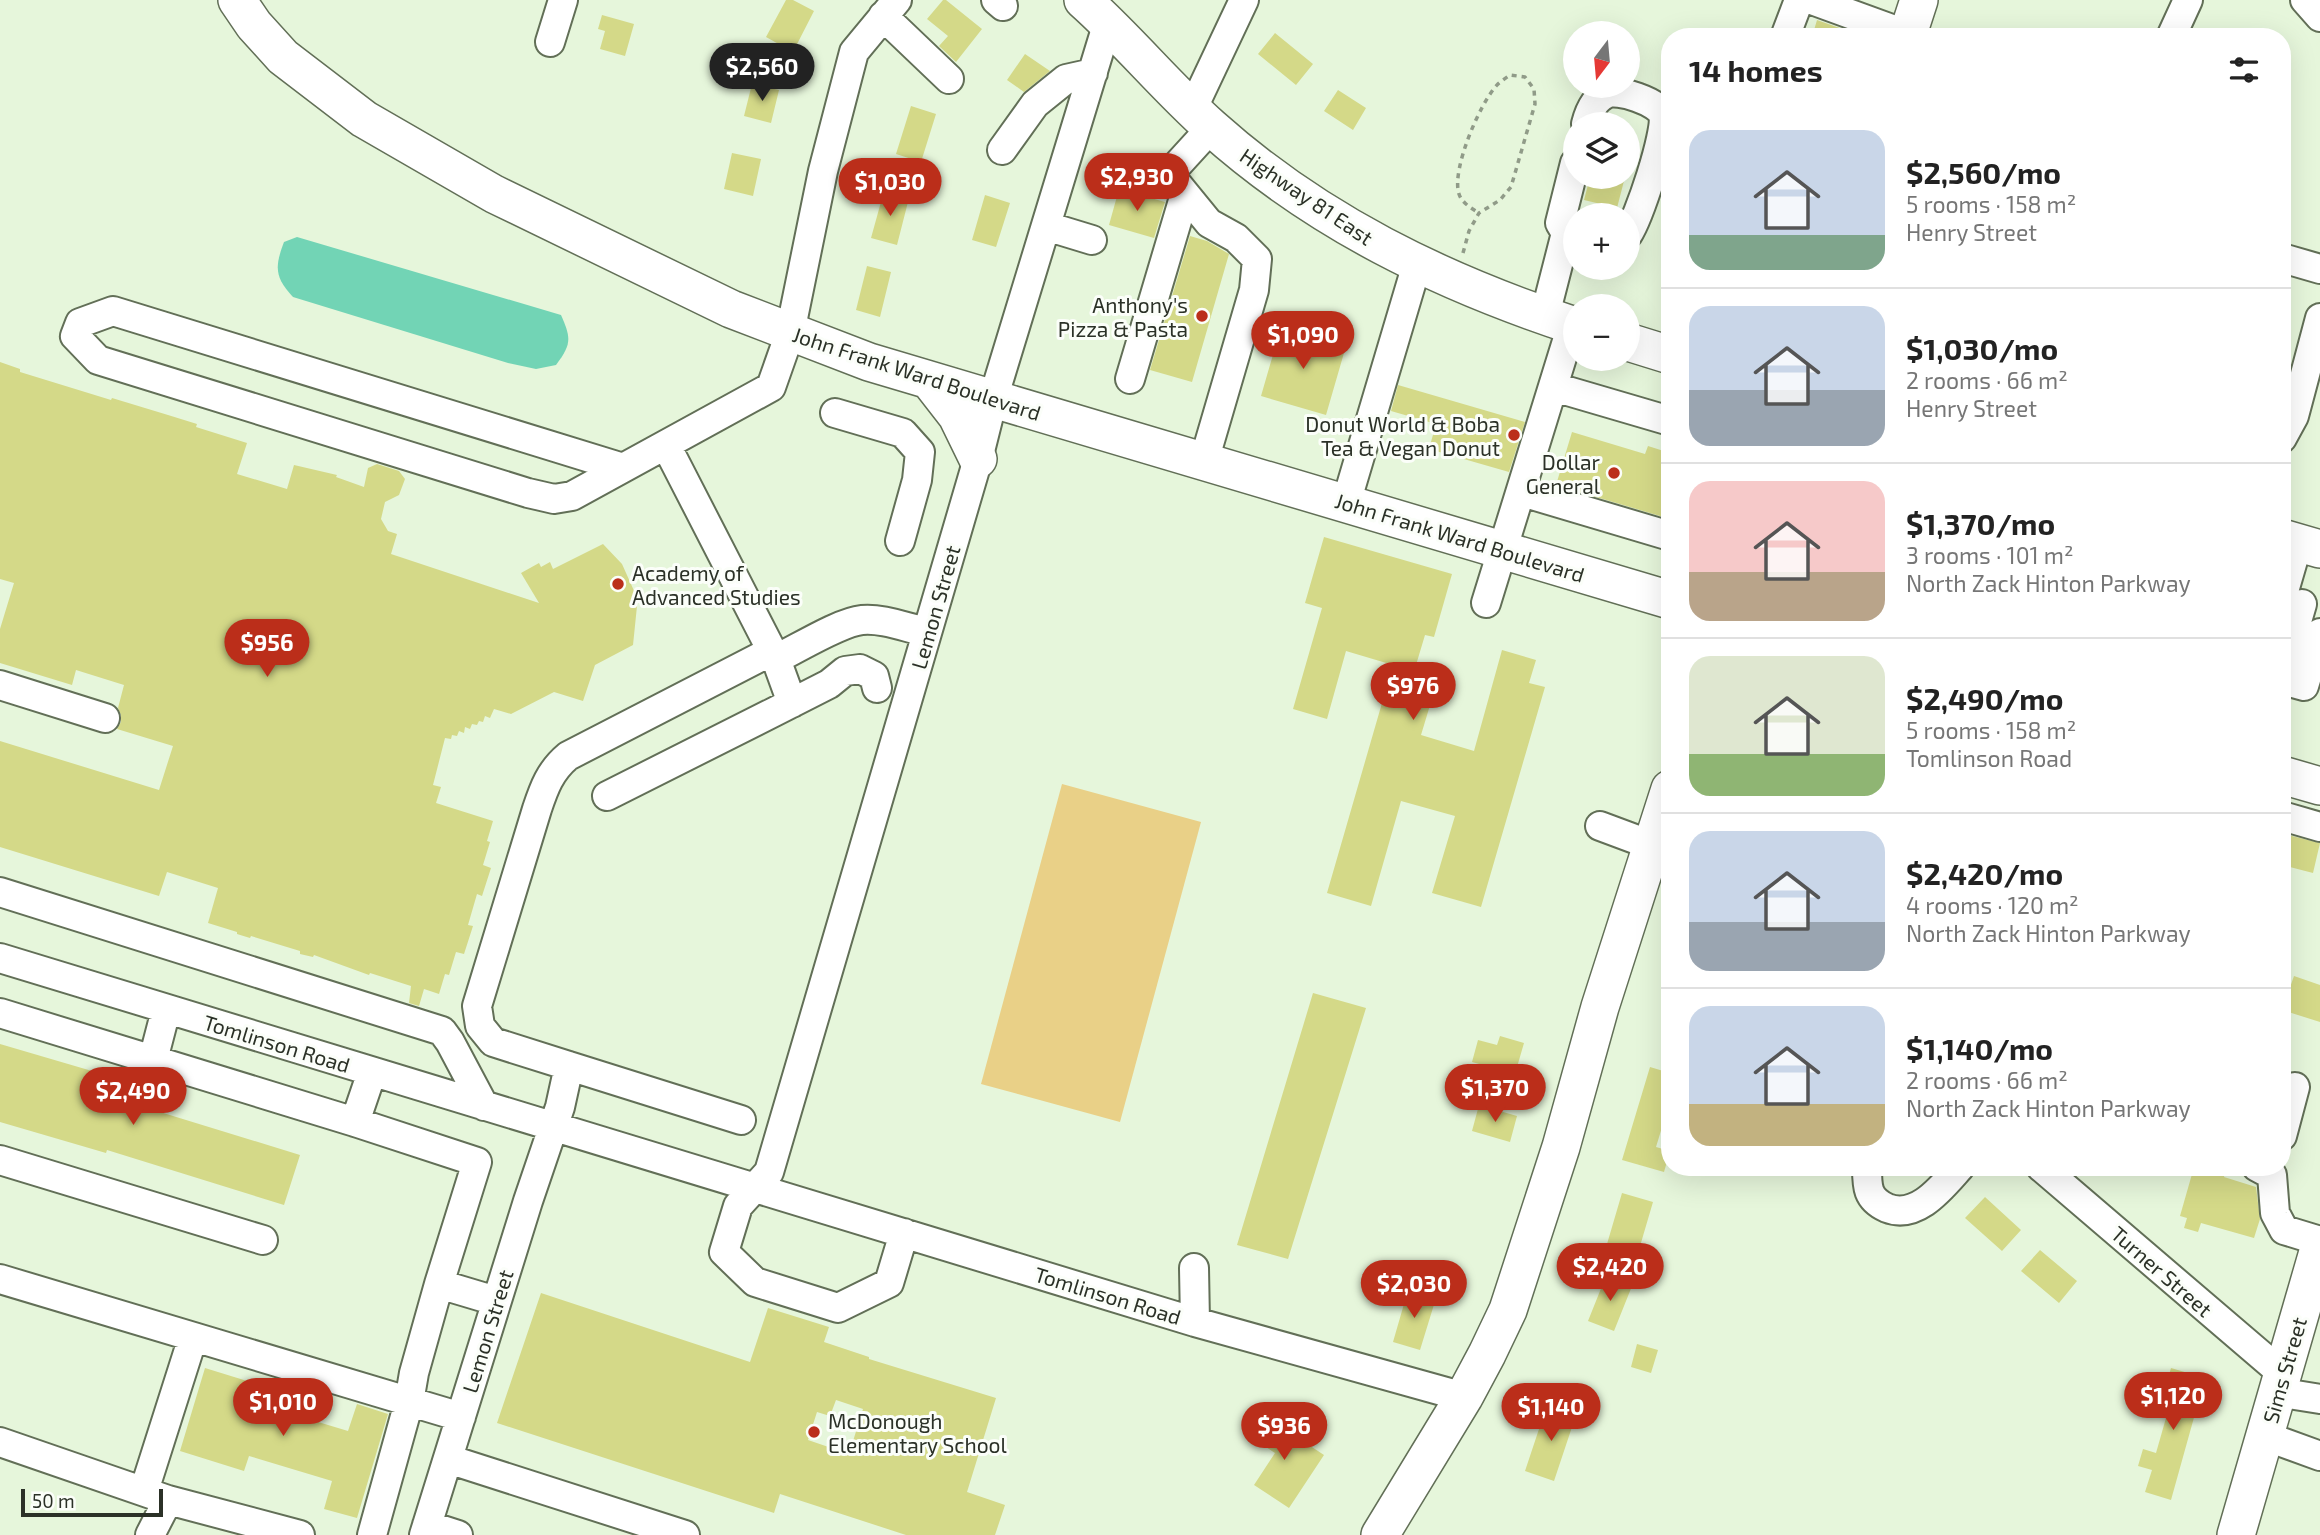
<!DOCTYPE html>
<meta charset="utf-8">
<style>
:root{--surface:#fff;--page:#f2f2f2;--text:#222;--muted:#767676;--line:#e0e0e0;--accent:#bb2e1a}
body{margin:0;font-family:"Exo 2",sans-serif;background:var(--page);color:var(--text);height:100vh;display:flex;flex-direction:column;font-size:26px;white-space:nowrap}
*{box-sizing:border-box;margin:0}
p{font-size:23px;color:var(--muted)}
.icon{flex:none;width:38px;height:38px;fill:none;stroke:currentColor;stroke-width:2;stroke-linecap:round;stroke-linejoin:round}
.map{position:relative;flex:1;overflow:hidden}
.sheet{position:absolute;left:1661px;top:28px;width:630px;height:1148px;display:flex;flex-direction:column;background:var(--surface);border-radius:28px;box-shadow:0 7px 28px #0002}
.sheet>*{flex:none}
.needle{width:46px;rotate:196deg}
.controls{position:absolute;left:1563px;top:21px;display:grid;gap:14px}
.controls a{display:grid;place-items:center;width:77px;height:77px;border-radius:50%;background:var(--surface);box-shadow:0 7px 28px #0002;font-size:35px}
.scale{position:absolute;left:21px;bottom:18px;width:142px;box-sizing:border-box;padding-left:7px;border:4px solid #2b3127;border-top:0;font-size:19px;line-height:24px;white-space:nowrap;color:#2b3127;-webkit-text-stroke:5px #fbfef9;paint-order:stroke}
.price{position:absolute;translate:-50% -60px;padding:0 16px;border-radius:24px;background:var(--accent);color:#fff;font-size:23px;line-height:46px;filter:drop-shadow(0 2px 4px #0008)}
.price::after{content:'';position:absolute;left:50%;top:42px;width:21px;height:16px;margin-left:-10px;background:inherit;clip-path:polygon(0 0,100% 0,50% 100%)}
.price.on{background:#222;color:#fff}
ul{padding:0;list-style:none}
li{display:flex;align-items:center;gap:21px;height:175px;padding:0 28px}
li+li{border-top:2px solid var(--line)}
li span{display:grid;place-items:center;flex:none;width:196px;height:140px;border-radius:21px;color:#555}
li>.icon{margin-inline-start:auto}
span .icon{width:84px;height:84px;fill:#fffc;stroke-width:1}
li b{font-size:30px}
h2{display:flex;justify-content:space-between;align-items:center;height:84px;padding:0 28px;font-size:30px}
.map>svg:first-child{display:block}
.green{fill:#e9d087}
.water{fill:#72d4b5}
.building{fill:#d4d988;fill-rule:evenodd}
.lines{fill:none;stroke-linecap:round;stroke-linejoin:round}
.minor-casing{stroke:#626f57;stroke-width:32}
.major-casing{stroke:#626f57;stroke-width:40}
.path{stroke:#909b88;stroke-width:3.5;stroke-dasharray:5 5;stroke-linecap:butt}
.minor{stroke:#fff;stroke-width:28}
.major{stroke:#fff;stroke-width:37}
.poi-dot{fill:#bb2e1a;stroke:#fbfef9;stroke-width:2.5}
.labels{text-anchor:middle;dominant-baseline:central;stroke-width:6;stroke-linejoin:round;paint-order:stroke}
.street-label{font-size:21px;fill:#2b3127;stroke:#fbfef9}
.poi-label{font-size:21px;fill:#2b3127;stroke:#fbfef9;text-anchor:end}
</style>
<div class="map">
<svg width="2320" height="1535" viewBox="0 0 2320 1535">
<rect width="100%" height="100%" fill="#e6f6db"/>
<path class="green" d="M1062 784 1201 822 1120 1122 981 1084Z"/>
<path class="water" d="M297 237 561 315C571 338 572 344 556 365L536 369 508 363 293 297C274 277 275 266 284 242Z"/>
<path class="building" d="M786 0H793L814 11 793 52 766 37Z
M943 0H946L982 29 956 62 939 46 948 36 927 19Z
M602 15 634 24 625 56 600 49 605 31 598 29Z
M1817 20 1848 31 1846 37H1812Z
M1275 33 1313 64 1296 85 1258 54Z
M1025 54 1050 71 1024 92 1007 80Z
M752 84 779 90 771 123 744 116Z
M1338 90 1366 108 1353 130 1324 111Z
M911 106 936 114 921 162 896 154Z
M732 153 761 159 753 196 724 189Z
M1590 177H1625L1617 208 1584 200Z
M1119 189 1165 202 1154 238 1109 225Z
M884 191 909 198 897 245 871 238Z
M985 195 1010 203 996 247 972 240Z
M1190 236 1207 241 1229 254 1192 382 1150 370Z
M867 266 891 272 880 317 856 310Z
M1281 327 1346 346 1326 415 1261 396Z
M0 362 20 369V372L111 400 112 398 168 415 197 424 196 427 247 443 237 474 287 489 294 465 337 475 336 477 364 487 368 468 377 464 399 471 405 479 399 495 385 502 381 519 388 531 397 534 391 554 539 603 521 573 539 563 541 567 550 562 553 569 603 544 622 564 635 593 637 606 633 645 595 665 583 701 554 692 511 714 494 709 490 718 485 716 483 722 479 721 477 725 472 724 470 729 465 727 464 733 459 731 457 736 452 735 451 739 445 738 433 785 441 787 436 803 493 821 487 841 490 842 483 865 491 868 482 896 477 894 468 925 473 926 464 954 456 952 449 975 445 974 439 994 424 989 419 1006 409 1003 411 986 370 973 369 975 314 955 313 957 300 954V951L251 936 250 938 237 934V932L208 923 218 888 167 872 159 896 0 847V741L159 790 173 746 117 729 121 722V715L118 708 124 685 76 670 72 685 0 663V629L14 583 0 579Z
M1398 385 1525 422 1509 472 1429 449 1436 424 1391 411Z
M1572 432 1645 454 1648 446 1670 453V519L1556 485Z
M1324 537 1452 574 1434 637 1425 635 1410 685 1434 692 1421 735 1474 751 1502 650 1536 660 1529 683 1545 687 1481 907 1432 893 1455 816 1401 801 1371 906 1327 893 1393 665 1346 651 1327 719 1293 709 1322 608 1305 603Z
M2284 834 2320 843 2313 873 2282 865Z
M2294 976 2320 985V1022L2282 1010Z
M1313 993 1366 1008 1288 1259 1237 1245Z
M1500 1036 1524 1043 1515 1074 1472 1062 1478 1040 1497 1045Z
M0 1044 126 1081 121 1100 300 1155 284 1205 107 1150 106 1153 0 1122Z
M1650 1067 1670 1073V1101L1656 1147 1670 1151 1664 1172 1622 1160Z
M1479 1105 1517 1116 1510 1142 1472 1131Z
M2194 1167H2227L2224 1177 2256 1187 2260 1219 2254 1238 2201 1223 2198 1232 2184 1228 2187 1218 2180 1216Z
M1622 1193 1653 1202 1638 1253 1607 1244Z
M1985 1197 2021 1230 2002 1251 1965 1218Z
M2040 1250 2077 1281 2059 1303 2021 1271Z
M1606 1276 1632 1286 1614 1331 1588 1321Z
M1408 1290 1436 1298 1420 1350 1393 1342Z
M541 1293 750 1362 768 1308 829 1327 824 1342 869 1357V1359L996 1398 967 1492 1005 1505 995 1535H906L780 1494 774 1513 497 1423ZM836 1400 863 1409 849 1454 808 1440 817 1412 830 1416Z
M1637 1344 1658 1350 1651 1373 1631 1367Z
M205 1368 270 1388 265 1406 348 1431 357 1404 388 1414 357 1518 324 1509 332 1481 249 1456 244 1471 180 1451Z
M2171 1368 2205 1378 2171 1500 2145 1492 2152 1470 2138 1466 2143 1449 2156 1453 2168 1411 2159 1409Z
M1547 1405 1576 1415 1554 1481 1525 1471Z
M1263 1415 1324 1455 1289 1508 1254 1485 1275 1453 1249 1436Z"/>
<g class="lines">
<g class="minor-casing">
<path id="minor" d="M996 0 1003 6
M1812 0 1908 35
M2305 0 2320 17
M883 16 949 79
M1785 37 1799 0
M2171 37 2188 0
M550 42 563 0
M1192 110 1244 0
M1586 124C1589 112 1594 99 1606 94 1617 88 1659 102 1663 115 1668 132 1638 219 1628 234
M1002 150 1035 104 1066 79 1093 73
M1575 163 1560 223 1566 233 1575 236
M1046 226 1092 240
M2282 258 2320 269
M1545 315 1566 233
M1130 379 1185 194
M1554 387 1670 421
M835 413 903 433 920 452 917 480 900 541
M2282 438 2294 416 2320 318
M666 445 776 659C797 649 840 622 862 620 883 618 907 628 927 632
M1204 461 1254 290 1257 259 1236 238 1209 223 1169 174 1211 128
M623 468 113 311 80 323 75 336 98 360 528 493 554 499 572 496 771 387 790 333 823 171 854 52 897 0
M1522 492 1670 536
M1346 503 1417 264
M2282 598 2298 543
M1486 603 1572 325
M2282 673 2302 604
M2282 680 2304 686 2320 633
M0 685 105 718
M607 796 774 712 829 684 845 671 860 669 874 676 877 688
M2282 816 2320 827
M1600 826 1651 845 1670 858
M0 892 442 1031 450 1042 484 1106
M0 958 1195 1322 1464 1397
M0 1013 355 1122 477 1162 439 1284 414 1373 409 1402 372 1535
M153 1060 166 1010
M569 1066 493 1042 480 1026 477 1006 537 809C544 788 550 771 568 756L762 656 776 659 792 703
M355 1122 372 1072
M2282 1136 2295 1087
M0 1160 263 1240
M1867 1167C1867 1187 1867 1199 1887 1208 1917 1220 1942 1187 1960 1167
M2041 1167 2283 1374
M2257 1167 2272 1175 2275 1213 2284 1230 2320 1241
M904 1233 889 1283 838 1308 755 1282 724 1252 738 1206 769 1172 978 459 993 399 1108 22
M1194 1268 1195 1322
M0 1279 461 1417
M439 1284 496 1301
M2277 1392 2320 1399
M2265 1436 2320 1456
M0 1442 168 1500
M448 1459 685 1535
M144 1491 193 1337
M427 1525 458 1535
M150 1535 168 1500 300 1535
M424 1535 528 1201 560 1107 569 1066 741 1120"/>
</g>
<g class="major-casing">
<path id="major" d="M237 0 254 25 283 57 364 119 494 194 731 309 869 362 1670 600
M1083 0C1128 40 1166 87 1211 127 1317 222 1441 282 1575 326
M1907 37 1919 0
M1628 342 1670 355
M929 380 957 416 978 459
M2282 538 2320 549
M2282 775 2320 786
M1380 1535 1464 1397 1487 1354 1508 1310 1561 1147 1600 1007 1670 789
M2236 1535 2320 1245"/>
</g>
<path class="path" d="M1463 253 1469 231 1479 213 1500 200 1511 187 1535 104 1534 89 1525 77 1510 75C1506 78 1501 81 1497 85 1480 103 1451 170 1459 194 1462 203 1471 208 1479 213"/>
<use href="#minor" class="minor"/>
<use href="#major" class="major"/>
</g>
<g class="poi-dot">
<circle cx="1202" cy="316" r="7"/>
<circle cx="1514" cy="435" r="7"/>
<circle cx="1614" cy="473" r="7"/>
<circle cx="618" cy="584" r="7"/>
<circle cx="814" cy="1432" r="7"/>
</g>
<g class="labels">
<g class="street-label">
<text transform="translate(1307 196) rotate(34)">Highway 81 East</text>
<text transform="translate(917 373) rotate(18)">John Frank Ward Boulevard</text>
<text transform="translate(1460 537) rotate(17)">John Frank Ward Boulevard</text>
<text transform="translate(935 607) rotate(-74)">Lemon Street</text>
<text transform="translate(277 1043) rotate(17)">Tomlinson Road</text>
<text transform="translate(2162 1271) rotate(41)">Turner Street</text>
<text transform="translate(1108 1295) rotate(17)">Tomlinson Road</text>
<text transform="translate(487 1331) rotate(-73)">Lemon Street</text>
<text transform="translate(2284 1370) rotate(-74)">Sims Street</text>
</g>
<g class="poi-label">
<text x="1188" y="304">Anthony's<tspan x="1188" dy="24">Pizza &amp; Pasta</tspan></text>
<text x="1500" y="423">Donut World &amp; Boba<tspan x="1500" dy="24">Tea &amp; Vegan Donut</tspan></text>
<text x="1600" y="461">Dollar<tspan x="1600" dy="24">General</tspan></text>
<text x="632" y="572" text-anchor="start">Academy of<tspan x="632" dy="24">Advanced Studies</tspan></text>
<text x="828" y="1420" text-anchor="start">McDonough<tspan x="828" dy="24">Elementary School</tspan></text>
</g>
</g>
</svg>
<div class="controls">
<a><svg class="needle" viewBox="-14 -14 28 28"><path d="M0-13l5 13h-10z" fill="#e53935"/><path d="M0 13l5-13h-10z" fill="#767676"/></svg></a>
<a><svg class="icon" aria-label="layers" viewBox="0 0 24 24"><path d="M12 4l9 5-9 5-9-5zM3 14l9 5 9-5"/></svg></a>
<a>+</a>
<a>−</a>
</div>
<div class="scale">50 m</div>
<b class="price on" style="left:762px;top:103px">$2,560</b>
<b class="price" style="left:1137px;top:213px">$2,930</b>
<b class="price" style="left:890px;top:218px">$1,030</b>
<b class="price" style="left:1303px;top:371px">$1,090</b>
<b class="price" style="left:267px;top:679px">$956</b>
<b class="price" style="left:1413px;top:722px">$976</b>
<b class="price" style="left:1495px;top:1124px">$1,370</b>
<b class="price" style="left:133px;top:1127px">$2,490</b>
<b class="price" style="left:1610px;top:1303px">$2,420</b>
<b class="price" style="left:1414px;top:1320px">$2,030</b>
<b class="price" style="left:2173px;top:1432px">$1,120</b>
<b class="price" style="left:283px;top:1438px">$1,010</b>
<b class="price" style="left:1551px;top:1443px">$1,140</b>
<b class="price" style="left:1284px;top:1462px">$936</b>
<section class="sheet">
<h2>14 homes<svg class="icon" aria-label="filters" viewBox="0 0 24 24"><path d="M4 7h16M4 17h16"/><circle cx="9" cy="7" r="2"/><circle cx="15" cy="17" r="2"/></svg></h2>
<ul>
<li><span style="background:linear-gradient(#c9d6e8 75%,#7fa58c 0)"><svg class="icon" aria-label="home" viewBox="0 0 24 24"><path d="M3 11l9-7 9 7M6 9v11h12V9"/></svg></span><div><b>$2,560/mo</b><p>5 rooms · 158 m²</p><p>Henry Street</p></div></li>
<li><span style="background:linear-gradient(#c9d6e8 60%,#9aa5b1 0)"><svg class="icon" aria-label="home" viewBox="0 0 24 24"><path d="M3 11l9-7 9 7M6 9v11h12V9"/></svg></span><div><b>$1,030/mo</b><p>2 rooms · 66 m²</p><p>Henry Street</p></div></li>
<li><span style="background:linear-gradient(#f6c9c9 65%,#b9a48a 0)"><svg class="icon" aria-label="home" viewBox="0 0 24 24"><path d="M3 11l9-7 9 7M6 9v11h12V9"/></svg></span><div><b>$1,370/mo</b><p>3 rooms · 101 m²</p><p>North Zack Hinton Parkway</p></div></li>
<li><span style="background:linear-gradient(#dfe7d0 70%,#8fb573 0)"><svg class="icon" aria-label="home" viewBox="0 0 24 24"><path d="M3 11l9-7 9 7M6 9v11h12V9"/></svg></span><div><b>$2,490/mo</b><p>5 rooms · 158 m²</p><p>Tomlinson Road</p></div></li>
<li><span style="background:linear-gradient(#c9d6e8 65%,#9aa5b1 0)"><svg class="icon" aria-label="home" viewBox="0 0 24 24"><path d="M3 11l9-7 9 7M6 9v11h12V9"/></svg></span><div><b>$2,420/mo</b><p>4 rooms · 120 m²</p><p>North Zack Hinton Parkway</p></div></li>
<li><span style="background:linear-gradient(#c9d6e8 70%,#c2b280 0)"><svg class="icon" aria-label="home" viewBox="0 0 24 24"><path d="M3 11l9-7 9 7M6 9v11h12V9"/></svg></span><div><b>$1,140/mo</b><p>2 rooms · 66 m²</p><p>North Zack Hinton Parkway</p></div></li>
</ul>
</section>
</div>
